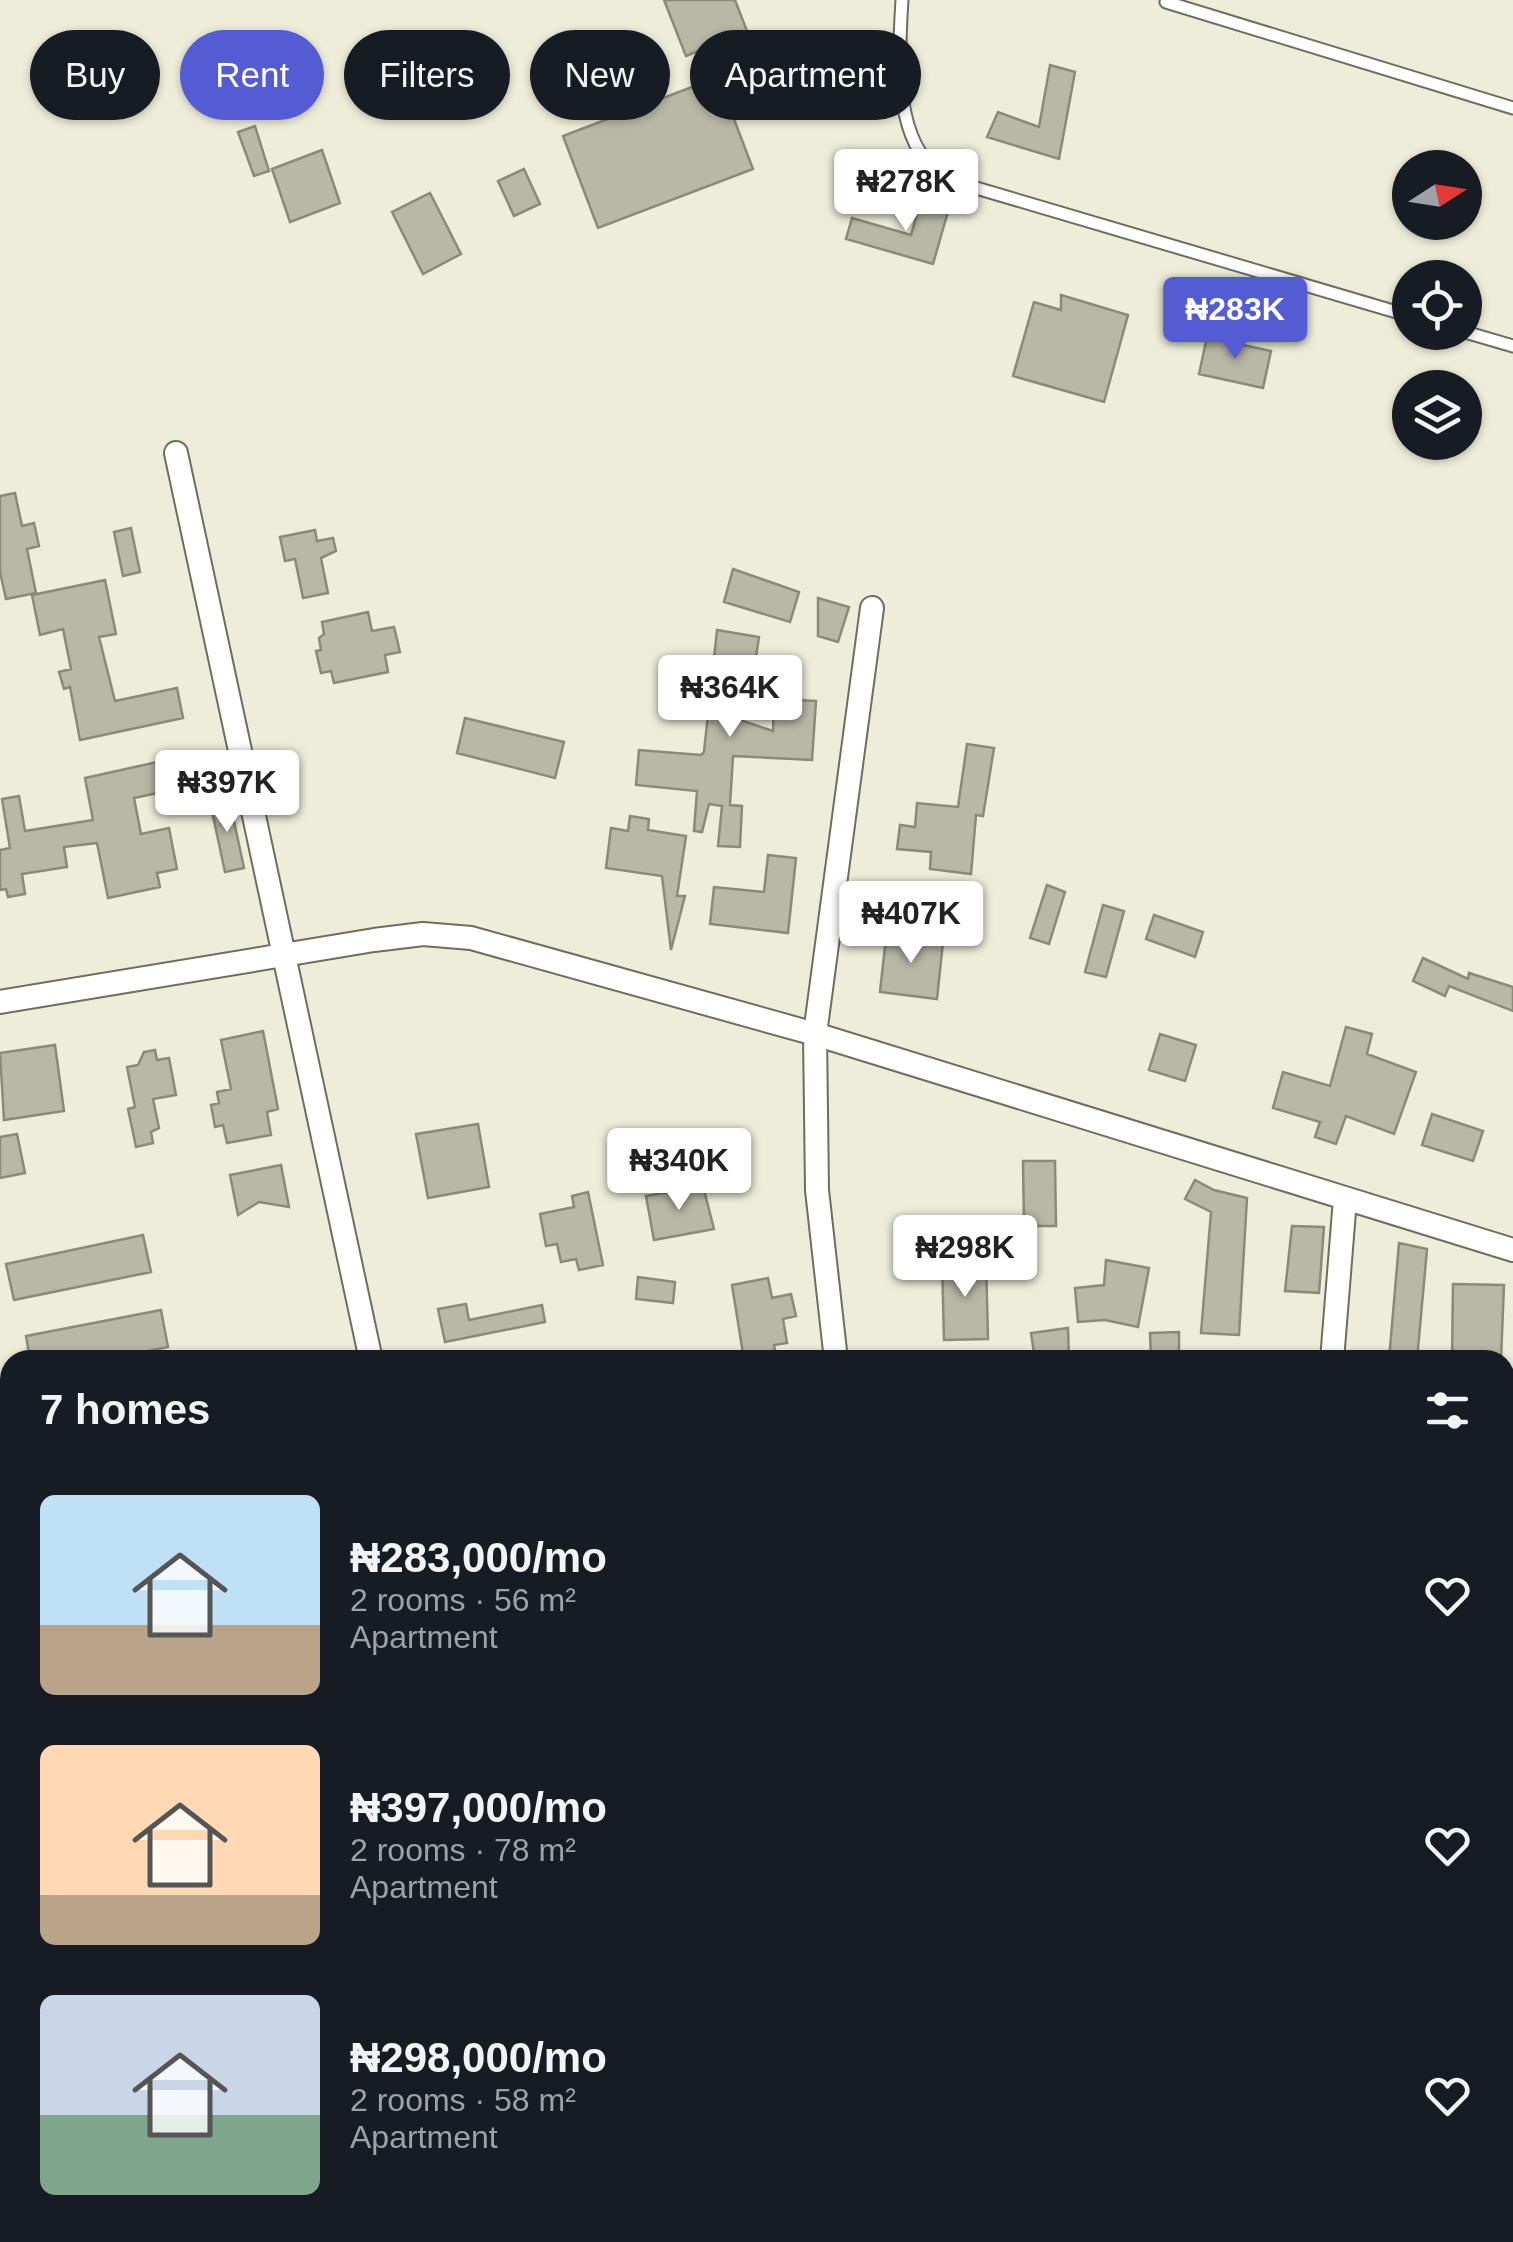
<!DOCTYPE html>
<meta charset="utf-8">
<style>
:root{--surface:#171b24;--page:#242831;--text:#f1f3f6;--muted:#9ea1a6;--accent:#535cd2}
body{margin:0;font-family:Arial,sans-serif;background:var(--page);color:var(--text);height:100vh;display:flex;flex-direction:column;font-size:38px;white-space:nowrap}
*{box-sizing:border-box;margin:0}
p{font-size:32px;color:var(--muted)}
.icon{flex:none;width:55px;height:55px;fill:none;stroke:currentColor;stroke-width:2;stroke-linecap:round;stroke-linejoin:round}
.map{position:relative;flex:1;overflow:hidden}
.drawer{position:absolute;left:0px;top:1350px;width:1515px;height:892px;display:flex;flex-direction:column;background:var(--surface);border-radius:30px 30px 0 0;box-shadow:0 2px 8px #0004}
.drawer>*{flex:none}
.top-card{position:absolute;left:30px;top:30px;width:1000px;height:90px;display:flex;gap:20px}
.needle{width:65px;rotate:78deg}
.controls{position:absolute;left:1392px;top:150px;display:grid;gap:20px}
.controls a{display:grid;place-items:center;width:90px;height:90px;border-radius:50%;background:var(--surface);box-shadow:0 2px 8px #0004;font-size:50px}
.price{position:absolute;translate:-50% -85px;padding:0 22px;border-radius:10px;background:#fff;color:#222;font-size:32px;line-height:65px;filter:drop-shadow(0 2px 5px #0008)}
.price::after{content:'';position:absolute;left:50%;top:60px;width:30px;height:22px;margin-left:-15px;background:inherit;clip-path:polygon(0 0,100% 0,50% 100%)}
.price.selected{background:var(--accent);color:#fff}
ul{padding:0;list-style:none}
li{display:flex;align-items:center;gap:30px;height:250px;padding:0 40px}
li span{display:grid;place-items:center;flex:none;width:280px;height:200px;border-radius:15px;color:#555}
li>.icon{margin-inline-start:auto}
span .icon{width:120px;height:120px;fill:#fffc;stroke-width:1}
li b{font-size:42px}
h2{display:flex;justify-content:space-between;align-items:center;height:120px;padding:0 40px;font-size:42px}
.pill{padding:0 35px;border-radius:45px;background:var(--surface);box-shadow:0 2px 8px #0004;font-size:35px;line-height:90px}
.pill.selected{background:var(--accent);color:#fff}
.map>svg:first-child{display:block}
.building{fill:#b8b8a6;stroke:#8a8a78;stroke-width:2.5}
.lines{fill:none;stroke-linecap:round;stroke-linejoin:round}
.service-casing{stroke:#6e6e5d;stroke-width:15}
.minor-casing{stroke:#6e6e5d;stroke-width:26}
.tertiary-casing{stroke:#6e6e5d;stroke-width:31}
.service{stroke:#fff;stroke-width:11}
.minor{stroke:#fff;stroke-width:22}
.tertiary{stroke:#fff;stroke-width:28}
</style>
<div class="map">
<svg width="1513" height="2242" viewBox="0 0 1513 2242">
<rect width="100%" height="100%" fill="#ededd9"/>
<path class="building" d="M664 0H735L747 31 686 56Z
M1050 65 1075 72 1059 159 987 137 998 112 1039 127Z
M718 77 753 169 598 228 563 136Z
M255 126 269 171 254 176 238 132Z
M322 150 340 203 290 222 272 169Z
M524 169 540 204 514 216 498 181Z
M430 193 461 254 423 274 392 212Z
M921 200 949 208 933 264 846 239 852 218 911 235Z
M1061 295 1128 315 1104 402 1013 376 1034 302 1061 310Z
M1207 337 1271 351 1263 388 1199 374Z
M15 493 22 526 34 523 39 546 27 549 36 593 6 599 0 572V496Z
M131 528 140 572 123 576 114 532Z
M315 530 317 541 333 538 336 551 321 558 328 593 303 598 295 559 285 561 280 537Z
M733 569 799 592 790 622 724 602Z
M105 580 116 634 99 637 115 701 177 688 183 718 80 740 70 687 64 689 59 672 71 669 63 629 40 635 32 595Z
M818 598 849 607 838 642 818 636Z
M368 612 372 631 394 627 400 652 385 655 388 672 334 683 331 671 321 673 316 651 321 650 319 638 324 634 322 622Z
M717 630 759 637 753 677 742 676 737 719 773 731 774 699 816 701 812 760 733 756 730 805 742 806 740 847 718 846 722 806 709 804 702 832 694 831 697 791 636 785 639 750 701 755 704 752Z
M465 718 564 742 555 778 457 753Z
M967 744 994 748 983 816 976 815 971 874 930 869 931 852 897 849 900 825 915 827 917 803 958 807Z
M189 755 196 785 134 798 141 834 169 828 177 869 157 873 160 887 108 898 97 843 64 847 67 867 22 874 25 894 8 897 6 889 0 890V850L10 848 2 799 19 796 25 831 93 820 85 778Z
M229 798 244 868 225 872 210 802Z
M630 816 649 819 648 830 686 836 677 896H685L671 950 662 876 606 868 611 828 628 831Z
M768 855 796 858 788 933 710 924 714 887 764 892Z
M1047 885 1065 892 1049 944 1030 938Z
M1103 905 1124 911 1106 977 1085 972Z
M1154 915 1203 932 1195 957 1146 939Z
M887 928 904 930 903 937 943 942 937 999 880 992Z
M1423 958 1468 979 1469 973 1513 987V1011L1449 986 1445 996 1413 981Z
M1346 1027 1372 1034 1367 1054 1416 1072 1394 1134 1346 1116 1336 1144 1315 1137 1320 1122 1273 1108 1283 1072 1330 1086Z
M263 1031 278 1109 267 1112 271 1135 227 1143 223 1125 215 1127 211 1105 219 1103 217 1092 231 1089 221 1040Z
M1160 1034 1196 1045 1185 1081 1149 1070Z
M55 1045 64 1111 4 1120 0 1053Z
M155 1050 157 1060 169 1058 176 1095 153 1099 159 1128 151 1132 153 1143 136 1147 128 1109 135 1107 127 1067 138 1065 144 1052Z
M1432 1114 1483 1131 1473 1161 1422 1145Z
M478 1124 489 1187 428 1198 416 1134Z
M17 1134 25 1173 0 1178V1137Z
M1023 1161H1055L1056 1226H1024Z
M281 1165 289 1207 259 1202 238 1215 230 1175Z
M1195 1180 1214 1190 1247 1198 1239 1335 1201 1333 1211 1212 1185 1199Z
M703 1186 714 1229 654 1240 646 1196Z
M588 1192 603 1265 579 1270 576 1259 561 1262 557 1244 546 1246 540 1214 574 1207 572 1196Z
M1292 1226 1324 1227 1319 1293 1285 1291Z
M143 1235 151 1272 14 1300 6 1264Z
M1399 1243 1427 1249 1417 1360H1389Z
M986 1260 988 1339 944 1340 942 1261Z
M1106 1260 1149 1268 1138 1327 1105 1320 1078 1322 1075 1288 1104 1285Z
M638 1277 675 1282 673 1303 636 1299Z
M768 1278 772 1298 791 1294 796 1316 783 1319 787 1343 774 1345 776 1356 744 1360 732 1285Z
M1453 1284 1504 1285 1501 1360H1452Z
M466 1304 469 1320 542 1305 545 1322 445 1342 438 1309Z
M161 1310 168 1347 104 1360H30L26 1336Z
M1068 1328 1069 1360H1035L1031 1333Z
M1179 1332V1360H1151L1150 1333Z"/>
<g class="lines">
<g class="service-casing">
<path id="service" d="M902 0C899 48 893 129 931 166 940 174 955 180 966 185L1410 316
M1166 2 1513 108
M1465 332 1513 346"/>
</g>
<g class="minor-casing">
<path id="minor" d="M176 453 371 1360
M0 1002 374 940 423 934 471 938 815 1034 1513 1250
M836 1360 817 1190 815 1034 872 608
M1332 1360 1345 1199
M0 1504 10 1555
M134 2232 136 2242
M561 2232 563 2242
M933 2232 934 2242
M1263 2242 1264 2232"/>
</g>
<g class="tertiary-casing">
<path id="tertiary" d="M1505 1951H1513
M0 1954 10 1953"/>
</g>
<use href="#service" class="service"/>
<use href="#minor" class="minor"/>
<use href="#tertiary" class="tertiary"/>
</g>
</svg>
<div class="controls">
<a><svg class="needle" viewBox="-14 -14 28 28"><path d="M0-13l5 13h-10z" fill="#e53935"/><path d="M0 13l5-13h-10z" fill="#9ea1a6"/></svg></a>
<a><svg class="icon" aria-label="locate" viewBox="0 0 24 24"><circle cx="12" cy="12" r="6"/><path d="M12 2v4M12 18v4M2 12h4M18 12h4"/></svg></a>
<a><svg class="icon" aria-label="layers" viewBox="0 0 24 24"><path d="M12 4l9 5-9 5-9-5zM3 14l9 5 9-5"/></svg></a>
</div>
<b class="price" style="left:906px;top:234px">₦278K</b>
<b class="price selected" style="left:1235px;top:362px">₦283K</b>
<b class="price" style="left:730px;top:740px">₦364K</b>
<b class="price" style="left:227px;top:835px">₦397K</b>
<b class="price" style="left:911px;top:966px">₦407K</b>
<b class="price" style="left:679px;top:1213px">₦340K</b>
<b class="price" style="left:965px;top:1300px">₦298K</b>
<div class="top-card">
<a class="pill">Buy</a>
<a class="pill selected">Rent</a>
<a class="pill">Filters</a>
<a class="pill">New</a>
<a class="pill">Apartment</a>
</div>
<section class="drawer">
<h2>7 homes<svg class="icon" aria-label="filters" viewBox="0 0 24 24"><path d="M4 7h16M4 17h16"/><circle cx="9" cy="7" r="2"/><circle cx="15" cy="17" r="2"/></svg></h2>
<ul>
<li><span style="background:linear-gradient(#bfe0f5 65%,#b9a48a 0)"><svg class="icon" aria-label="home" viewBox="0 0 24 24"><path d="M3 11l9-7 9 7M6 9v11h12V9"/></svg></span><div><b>₦283,000/mo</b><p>2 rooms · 56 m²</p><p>Apartment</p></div><svg class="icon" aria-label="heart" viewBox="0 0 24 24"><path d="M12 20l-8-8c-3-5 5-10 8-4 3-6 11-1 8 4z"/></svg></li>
<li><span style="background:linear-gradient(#ffd9b3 75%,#b9a48a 0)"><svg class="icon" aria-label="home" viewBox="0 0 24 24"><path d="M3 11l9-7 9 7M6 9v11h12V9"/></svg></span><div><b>₦397,000/mo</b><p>2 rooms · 78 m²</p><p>Apartment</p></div><svg class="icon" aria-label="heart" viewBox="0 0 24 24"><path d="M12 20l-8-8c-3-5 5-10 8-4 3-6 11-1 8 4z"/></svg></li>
<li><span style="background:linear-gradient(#c9d6e8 60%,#7fa58c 0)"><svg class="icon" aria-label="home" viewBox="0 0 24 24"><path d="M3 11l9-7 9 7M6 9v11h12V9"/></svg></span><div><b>₦298,000/mo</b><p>2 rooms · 58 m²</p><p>Apartment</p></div><svg class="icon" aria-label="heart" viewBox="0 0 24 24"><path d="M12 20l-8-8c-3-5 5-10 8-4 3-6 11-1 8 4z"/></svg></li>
</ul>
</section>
</div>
